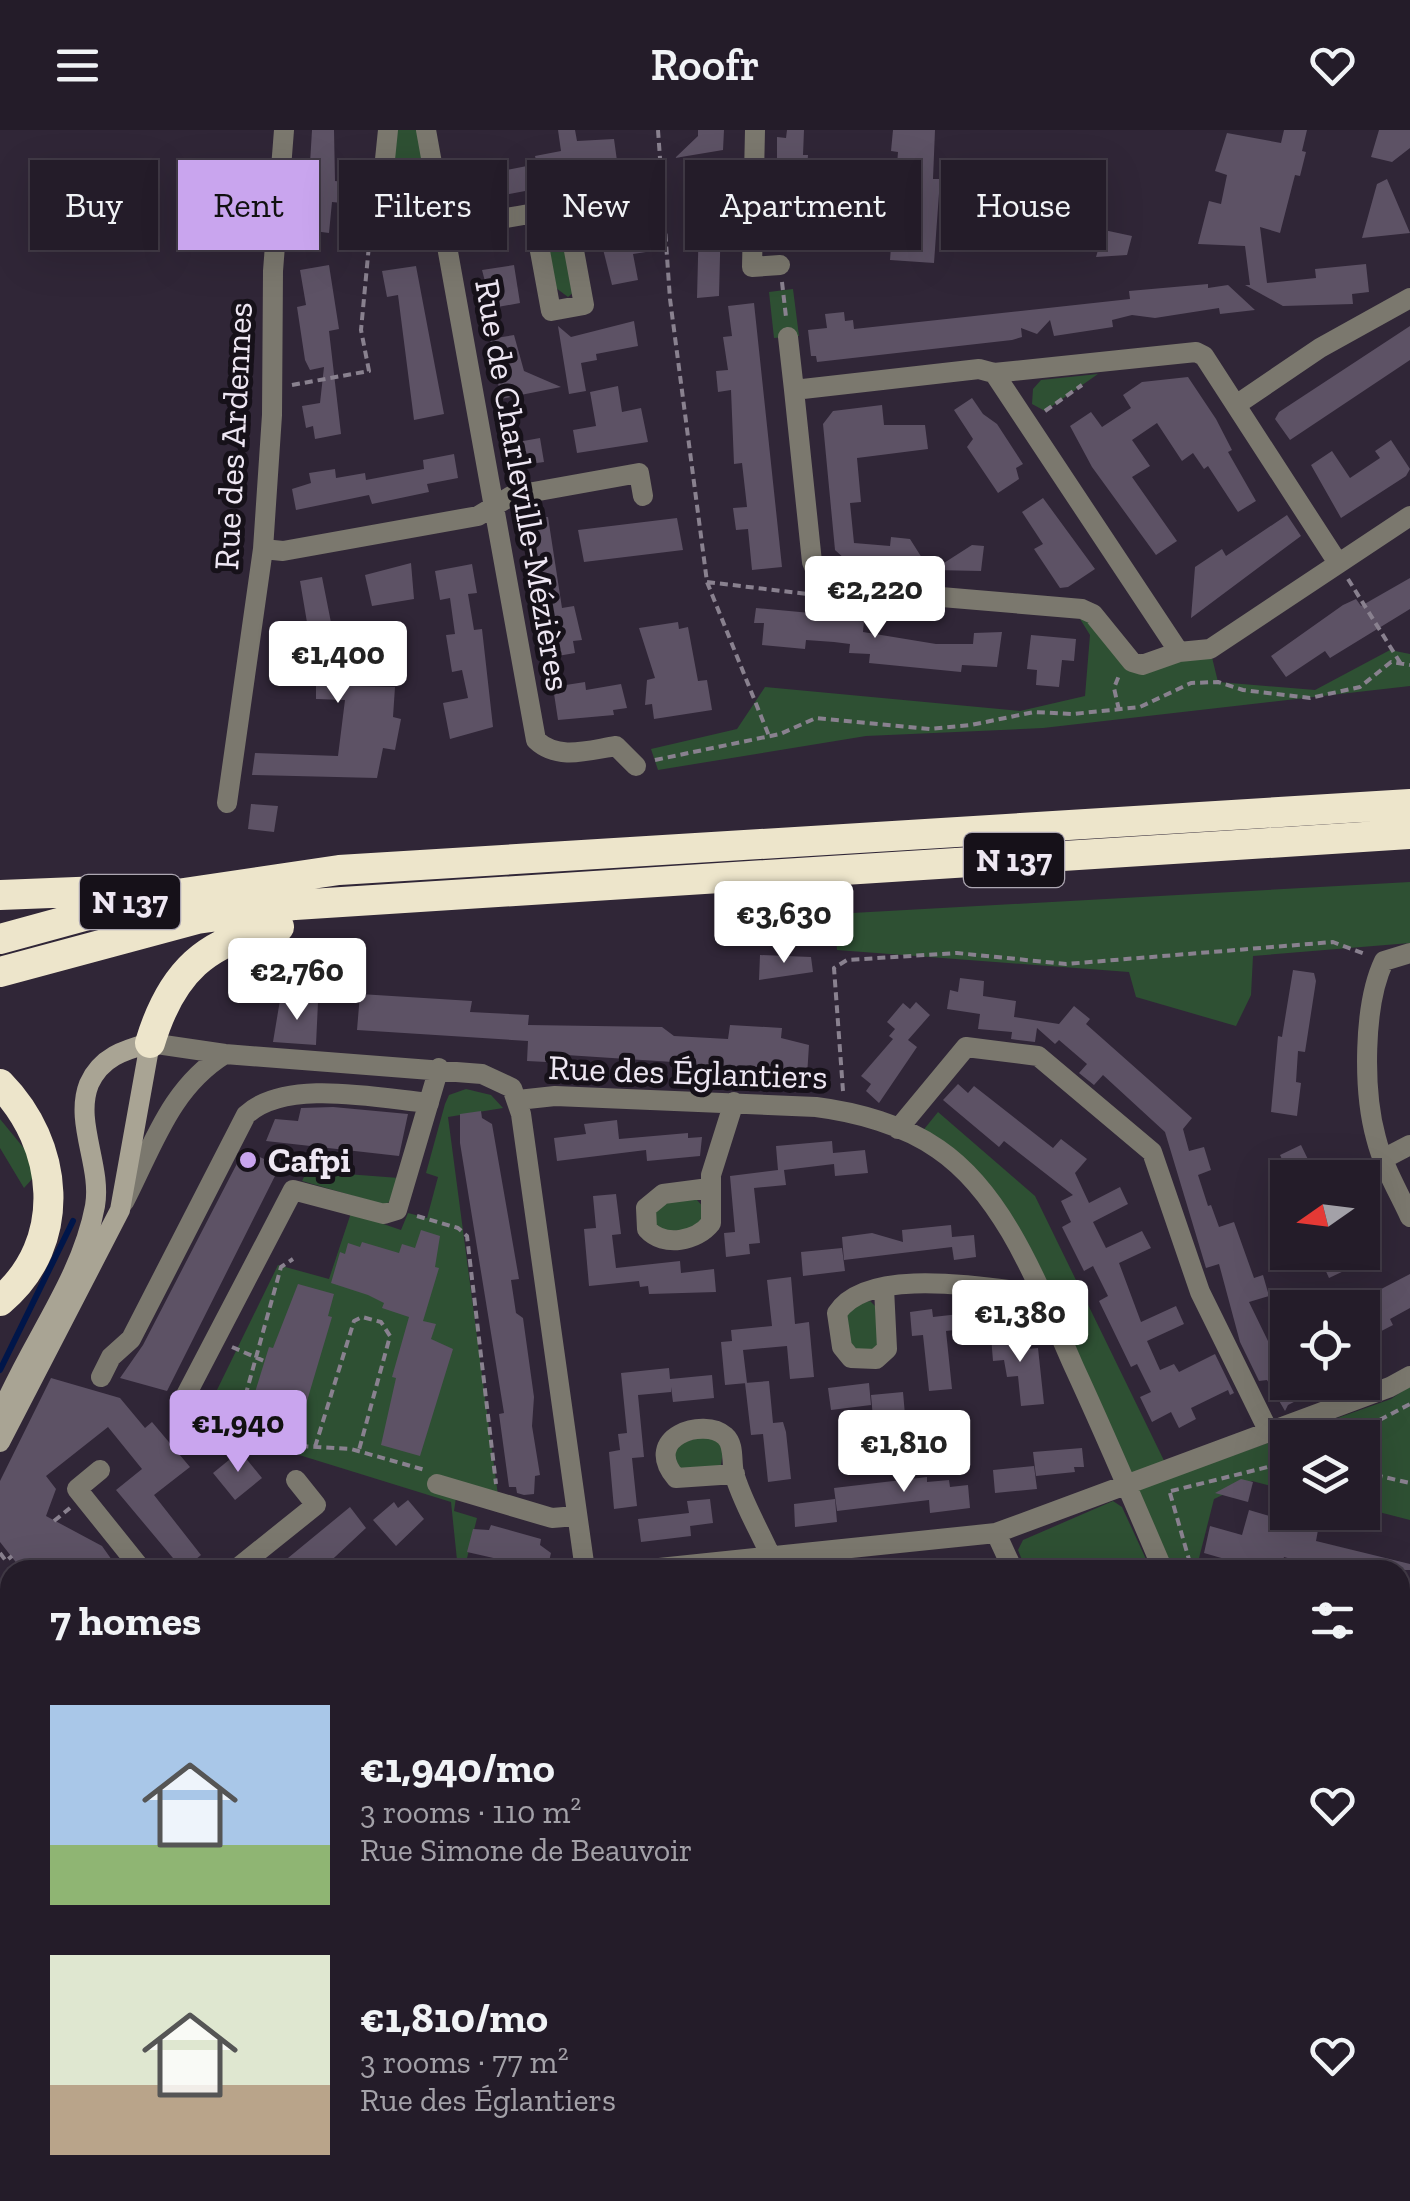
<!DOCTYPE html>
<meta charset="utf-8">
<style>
:root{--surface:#241c29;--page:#302935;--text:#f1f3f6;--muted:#a3a1a8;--line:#413a46;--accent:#c9a5ee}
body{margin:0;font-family:"Zilla Slab",serif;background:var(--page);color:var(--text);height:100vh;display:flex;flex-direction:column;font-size:38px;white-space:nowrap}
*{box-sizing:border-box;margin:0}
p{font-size:32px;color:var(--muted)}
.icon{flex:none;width:55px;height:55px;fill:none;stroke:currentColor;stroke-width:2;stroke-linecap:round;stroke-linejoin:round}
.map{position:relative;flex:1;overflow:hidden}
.drawer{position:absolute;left:0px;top:1430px;width:1410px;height:642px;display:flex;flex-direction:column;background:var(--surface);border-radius:30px 30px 0 0;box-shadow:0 10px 40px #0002,0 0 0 2px var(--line)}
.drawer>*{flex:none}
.guide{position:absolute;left:30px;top:30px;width:1350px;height:90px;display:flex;gap:20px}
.needle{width:65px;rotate:256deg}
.controls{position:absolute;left:1270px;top:1030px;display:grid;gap:20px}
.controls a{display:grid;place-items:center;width:110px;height:110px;border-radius:0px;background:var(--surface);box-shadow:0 10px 40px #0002,0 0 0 2px var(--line);font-size:50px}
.price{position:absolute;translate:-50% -85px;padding:0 22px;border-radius:10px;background:#fff;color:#222;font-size:32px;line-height:65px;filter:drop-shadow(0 2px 5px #0008)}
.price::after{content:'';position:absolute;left:50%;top:60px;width:30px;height:22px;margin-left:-15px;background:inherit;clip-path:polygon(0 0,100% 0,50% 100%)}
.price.current{background:var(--accent);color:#111}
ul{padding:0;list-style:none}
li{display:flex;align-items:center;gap:30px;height:250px;padding:0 50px}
li span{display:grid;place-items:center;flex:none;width:280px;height:200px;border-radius:0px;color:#555}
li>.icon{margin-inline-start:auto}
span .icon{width:120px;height:120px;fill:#fffc;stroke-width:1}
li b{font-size:42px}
h2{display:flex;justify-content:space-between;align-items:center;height:120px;padding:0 50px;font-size:42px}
.pill{padding:0 35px;border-radius:0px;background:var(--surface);box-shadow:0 10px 40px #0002,0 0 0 2px var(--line);font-size:35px;line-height:90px}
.pill.current{background:var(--accent);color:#111}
header{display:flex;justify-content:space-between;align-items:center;height:130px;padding:0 50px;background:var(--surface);font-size:45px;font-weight:600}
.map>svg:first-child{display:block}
.built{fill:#3a2b43}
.green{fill:#2e5033}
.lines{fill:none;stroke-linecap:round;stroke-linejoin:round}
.stream{stroke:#00164a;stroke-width:6}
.building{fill:#5d5265}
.path{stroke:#89818f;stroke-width:4;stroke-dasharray:8 5;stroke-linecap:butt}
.lane{stroke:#7b786e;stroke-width:11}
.street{stroke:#7b786e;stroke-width:20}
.secondary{stroke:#a9a494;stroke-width:20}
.primary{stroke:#cdc6b1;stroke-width:25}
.highway{stroke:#ede5cb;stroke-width:30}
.poi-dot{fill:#c9a5ee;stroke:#161119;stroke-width:4}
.labels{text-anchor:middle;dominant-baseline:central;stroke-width:10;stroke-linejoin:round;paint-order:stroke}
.shield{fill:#161119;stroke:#ada7b2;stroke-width:2.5}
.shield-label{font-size:32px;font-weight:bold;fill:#eee7f3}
.street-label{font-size:35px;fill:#eee7f3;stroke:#161119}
.poi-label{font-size:35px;font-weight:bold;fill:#eee7f3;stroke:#161119;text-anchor:start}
</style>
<header><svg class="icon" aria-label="menu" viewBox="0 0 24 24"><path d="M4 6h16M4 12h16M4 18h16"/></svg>Roofr<svg class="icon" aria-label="heart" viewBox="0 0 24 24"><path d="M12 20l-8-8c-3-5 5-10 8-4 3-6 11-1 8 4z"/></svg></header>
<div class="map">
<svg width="1410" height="2071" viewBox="0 0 1410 2071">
<rect width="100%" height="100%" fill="#302637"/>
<path class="built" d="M506 2063H1007L998 2071H512Z"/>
<path class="green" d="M395 0H418L432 79 400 76V66L389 65Z
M552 87 561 90 575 161 568 167 556 158 545 95Z
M793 159 799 206 774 208 769 162Z
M1098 244 1045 281 1032 274 1033 259 1041 250Z
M1072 476 1132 532 1210 519 1218 552 1315 560 1390 520 1410 524V556L1043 598 866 606 658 640 651 619 737 599 765 557 1020 581 1085 566 1090 505Z
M1410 752V813L1253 826 1251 865 1236 896 1136 867 1129 842 837 820 834 784Z
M466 959 491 965 503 978 448 987 499 1373 457 1361 454 1381 477 1388 466 1432 457 1430 451 1372 235 1305 242 1270 216 1262 278 1135 329 1149 351 1083 401 1100 408 1083 427 1088 438 1047 426 1043 445 974 449 965Z
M938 982 1035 1066 1172 1347 1391 1269 1410 1256V1390L1363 1378 1362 1308H1288L1287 1360 1252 1351 1214 1369 1196 1440H1171L1011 1092 921 1003Z
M0 989 27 1022 33 1048 24 1058 0 1018Z
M307 1041 399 1048 393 1069 385 1075 302 1051Z
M696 1069 706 1080 697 1099 659 1102 651 1082 661 1071Z
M870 1171 878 1179 882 1211 868 1225 851 1216 845 1190 849 1177Z
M709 1305 724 1314 721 1335 686 1342 676 1335 674 1315Z
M1113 1371 1122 1377 1151 1440H1026L1018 1420 1023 1410Z"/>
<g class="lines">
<path class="stream" d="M0 1240 73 1091"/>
</g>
<path class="building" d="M312 0H334L335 51 344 52 342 73 332 72 329 103 306 100Z
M558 0H575L577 11 614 9 618 38 540 47 535 26 561 21Z
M698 0H724L723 20 675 28 698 6Z
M787 0H804L803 25H808L803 92 777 91V7L786 8Z
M893 0H935L933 49H940L934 133 890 130 898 22 891 21Z
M1284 0H1307L1302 21 1306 22 1300 46 1295 45 1280 103 1260 97 1267 153 1316 148 1315 139 1366 134 1369 162 1352 164 1353 174 1283 176 1245 155H1250L1245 116 1198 114 1209 71 1221 74 1227 45 1215 41 1227 3 1281 13Z
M1379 0H1410V18L1392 32 1371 27Z
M505 28 507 40 537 34 541 58 477 70 472 41 491 37 490 31Z
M1014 30 1057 33 1051 118 1007 115Z
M722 47 719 166 697 168 700 51Z
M1387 49 1410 103 1362 108 1377 54Z
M627 66 631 90 639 88 646 122 633 124 638 150 612 155 601 111 608 110 605 70Z
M1104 100 1132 106 1127 125 1096 127Z
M329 135 339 199 329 201 341 304 315 309 313 296 306 298 302 276 320 273 324 237 310 240 305 230 297 177 306 175 300 140Z
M514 135 520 173 492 178 482 140Z
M416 136 444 284 414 290 398 165 387 167 382 141Z
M1208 154V158L1228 155 1255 180 1220 184 1219 178 1155 188 1132 185 1112 190 1113 197 1054 206 1050 190 1037 204 1021 198 1022 207 1012 210 817 232 816 226H811L808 200 827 198 825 184 844 182 845 191 853 190 854 199 1130 169 1129 161Z
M754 173 782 437 752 440 748 399 736 400 733 378 747 377 742 333 734 334 731 260 718 262 716 241 728 240 723 207 732 206 728 176Z
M634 191 638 216 596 224 597 230 581 233 586 261 569 264 558 196 571 207Z
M1410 196V230L1290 310 1275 289 1279 282Z
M514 205 524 241 561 257 501 269 490 209Z
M1188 247 1216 289 1232 320 1228 322 1256 371 1238 382 1208 336 1204 339 1193 323 1182 331 1157 293 1132 310 1150 336 1132 347 1177 411 1156 425 1092 337 1070 296 1091 282 1102 297 1131 278 1123 265 1142 252Z
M618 256 622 282 641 278 648 312 577 323 573 300 596 296 590 262Z
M972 268 983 284 997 294 1023 334 1016 338 1019 349 998 363 967 317 973 309 954 280Z
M882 275 884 295H925L928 319 857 328 861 372 850 373 854 413 890 416 891 407 910 409 929 439 847 431 835 420 823 294 833 281Z
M540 308 544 332 516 336 512 313Z
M1391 310 1410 339 1406 346 1341 388 1311 335 1332 321 1350 348 1380 328 1375 321Z
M454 324 458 348 427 354 429 362 372 374 369 365 296 380 292 359 311 353 309 343 335 339 336 348 365 343 366 350 424 339 423 330Z
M1043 368 1095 439 1068 457 1060 458 1034 419 1043 414 1022 382Z
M1287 385 1301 406 1191 488 1195 437 1222 419 1226 426Z
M548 387 562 478 574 476 582 510 573 511 575 523 552 527 550 515 545 516 526 408 532 407 529 390Z
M677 388 683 420 584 432 578 400Z
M972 415 984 416 981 441 933 440Z
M411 433 414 469 372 476 365 445Z
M472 434 477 463 468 464 474 500 482 499 493 597 450 609 443 573 468 568 462 540 452 542 446 505 455 504 450 468 440 470 435 441Z
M322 447 338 528 346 527 351 556 395 557 393 587 401 589 395 620 383 618 377 648 252 645 255 623 338 626 345 570 316 569V555L308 554 306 544H301L298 525 312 522 300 451Z
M1410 448V479L1330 528 1325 521 1286 547 1271 526 1343 475 1356 469 1361 476Z
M756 478 854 487 864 491 863 502 936 514H973L974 503 1002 502 997 537 962 535 961 542 869 533 870 524 849 523 850 514 834 512 806 510 805 519 762 515 764 493H754Z
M678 492 679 499 688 497 698 551 707 550 712 580 654 589 652 574 645 575 647 550 655 548 639 498Z
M1031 505 1076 509 1074 531 1062 530 1059 557 1036 555 1037 540 1027 539Z
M585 552 586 560 621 554 627 578 613 580 614 585 558 590 553 557Z
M251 674 278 676 274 702 248 699Z
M760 825 811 827 813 842 759 850Z
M1293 840 1314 843 1316 851 1305 922 1298 921 1296 952 1301 953 1297 986 1271 982 1278 906 1282 907Z
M960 848 984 851 983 866 1016 871 1014 887 1059 894 1074 876 1090 889 1086 894 1192 988 1183 999 1189 1021 1204 1017 1211 1040 1198 1045 1208 1076 1211 1075 1219 1097 1234 1092 1254 1148 1263 1145 1269 1166 1249 1172 1288 1252H1333L1288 1275 1285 1281 1267 1250 1259 1251 1240 1212 1219 1134 1206 1138 1165 1002 1103 945 1094 955 1079 943 1087 934 1059 910 1055 914 1037 898 1035 912 1011 909 1012 902 978 899 980 884 947 879 950 860 958 862Z
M360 864 472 871 470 882 529 885 528 895 662 897 674 906 728 909 730 895 782 898 781 908 809 915 807 946 727 945 687 941 688 933 566 925V933L527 931 528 911 357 900Z
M280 870 318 872 316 915 273 912Z
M916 872 930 885 908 910 917 917 879 973 866 961 871 954 861 946 893 909 889 906 895 899 887 892 903 873 910 879Z
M958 954 968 963 974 956 1053 1018 1061 1009 1087 1029 1075 1043 1089 1073 1120 1057 1128 1074 1093 1092 1106 1118 1142 1101 1151 1118 1119 1133 1141 1192 1176 1176 1184 1194 1147 1211 1160 1240 1174 1234 1179 1242 1215 1224 1234 1263 1230 1265 1228 1260 1191 1278 1196 1289 1179 1298 1171 1282 1152 1292 1140 1267 1151 1262 1137 1234 1131 1237 1099 1171 1108 1166 1093 1136 1084 1141 1062 1097 1071 1092 1061 1071 1073 1065 1004 1011 999 1017 943 970Z
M333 977 408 984 399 1026 266 1011 275 989 298 991 301 978Z
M481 981 482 988 492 994 519 1149 511 1150 516 1183 523 1188 534 1267 532 1296 540 1345 535 1346 534 1364 524 1365 517 1363 516 1357H509L499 1284 504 1283 460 1013V984Z
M617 990 619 1009 688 1003V1008L702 1007 700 1026 647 1031 646 1020 557 1031 554 1008 586 1004 584 994Z
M832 1011 833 1023 865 1020 868 1043 835 1046 834 1034 784 1040 786 1055 754 1058 760 1113 749 1114 750 1124 726 1127 724 1103 735 1102 730 1046 778 1040 776 1016Z
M1301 1015 1317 1048H1291L1280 1025Z
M244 1020 280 1036 167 1261 120 1248 143 1215Z
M616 1064 621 1104 612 1105 616 1138 680 1131 681 1143 714 1139 716 1162 649 1164 648 1156 640 1157 639 1151 589 1156 584 1099 596 1098 593 1066Z
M951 1095 952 1107 974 1105 976 1127 954 1130 952 1117 844 1130 842 1107 872 1103 903 1112 902 1100Z
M421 1100 440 1106 435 1137 439 1138 423 1191 436 1194 431 1209 453 1219 420 1326 381 1315 396 1248 392 1247 409 1187 382 1178 384 1173 368 1165 331 1153 340 1122 345 1124 348 1113 360 1117 362 1112 399 1123 402 1114 415 1118Z
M842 1118 845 1141 803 1146 801 1122Z
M1327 1122H1338L1346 1140 1329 1148 1319 1126Z
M1410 1144V1178L1390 1189 1393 1195 1362 1211V1169Z
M791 1147 795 1194 809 1192 814 1247 790 1249 787 1216 743 1220 747 1253 725 1255 721 1212 732 1211 731 1200 772 1196 767 1150Z
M298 1154 334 1164 328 1186 332 1187 304 1281 280 1274 277 1285 257 1279 258 1274 252 1272 269 1217 273 1218Z
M932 1179 933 1187 968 1183 999 1195 946 1201 952 1259 929 1261 923 1205 912 1206 910 1182Z
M1025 1202 1027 1219 1038 1218 1044 1274 1021 1276 1018 1246 1007 1247 1004 1230 993 1231 991 1206Z
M669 1238 670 1249 712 1245 714 1268 673 1272 671 1257V1262L638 1265 644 1327 632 1328 637 1376 614 1379 609 1322 620 1320 618 1304 627 1303 621 1243Z
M51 1248 120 1268 145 1298 152 1292 190 1337 154 1365 201 1425 183 1440 116 1360 142 1339 108 1297 46 1346 56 1359 46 1386 102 1416 119 1440H22L0 1412V1351Z
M769 1251 773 1293 783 1292 786 1302 791 1349 768 1352 763 1304 751 1305 745 1253Z
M869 1253 871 1275 831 1280 828 1258Z
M903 1262 905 1285 873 1288 871 1265Z
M1082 1318 1084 1337H1074L1075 1342 1036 1346 1033 1322Z
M240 1321 262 1348 235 1370 213 1343Z
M1034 1336 1037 1359 995 1363 993 1340Z
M927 1347V1352L949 1350 950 1357 968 1355 970 1378 930 1383 929 1370 837 1381 834 1358Z
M1241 1349 1253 1352 1248 1372 1215 1363Z
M710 1369 713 1393 690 1396 689 1384 691 1406 641 1412 638 1389 689 1383 687 1371Z
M835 1369 837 1392 795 1397 794 1374Z
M408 1370 424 1389 396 1416 373 1390 394 1372 398 1378Z
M350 1377 366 1398 321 1440H297L288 1428Z
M1249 1380 1318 1400 1316 1411 1410 1434V1440H1350L1331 1435 1330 1440 1284 1427 1281 1440H1263L1204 1423 1210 1396 1242 1405Z
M491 1395 541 1409 540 1415 551 1423 547 1440 467 1422 473 1399 489 1400Z"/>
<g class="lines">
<path class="path" d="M658 0 670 169 707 452 769 606
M782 152 786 187
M292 255 369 241 361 200 369 115
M1045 281 1082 255
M1348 449 1401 534
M707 452 807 464 810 460
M1119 580 1114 558 1120 543
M655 630 780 604 816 588 930 599 971 595 1034 582 1073 584 1140 577 1191 553 1218 552 1243 560 1310 568 1360 557 1391 532 1410 535
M843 961 834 838 847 830 957 823 1066 834 1333 812 1365 824
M417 1086 458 1098 467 1106 496 1354
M232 1217 264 1231
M242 1278 281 1137 293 1129
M254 1293 298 1316 351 1319 425 1340
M1345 1308 1410 1274
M315 1317 354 1191 362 1187 381 1192 390 1206 359 1320
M1362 1342 1410 1353
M1171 1361 1288 1332
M1170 1363 1192 1440
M54 1391 70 1378
M0 1423 6 1431 12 1426
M1400 1598 1410 1592
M1400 1742 1410 1756
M0 1906 10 1910
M242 2062 249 2071
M861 2071 879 2063"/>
<path class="lane" d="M564 2062 570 2071
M600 2062 601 2071
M952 2062 953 2071
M894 2071 926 2062"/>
<path class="street" d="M388 0 378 98C449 100 498 90 566 77L584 175 551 181 533 83
M426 0 536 610C558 631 589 620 616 616L636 636
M755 0 752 137 780 135
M788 207 794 260
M994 243 1196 222 1204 226 1338 433
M1236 275 1320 218 1410 168
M263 419 283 421 478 386 511 366 639 343 643 366
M1179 522 994 243 979 239 794 260 812 432 817 444 835 458 1082 479 1093 484 1132 532 1142 535 1179 522 1210 519 1410 386
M227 673 263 419 272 285 273 141 284 0
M1410 823 1384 831C1363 875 1363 961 1376 1008 1383 1036 1398 1061 1410 1087
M150 913 225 924 482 944 512 958 521 984 585 1440
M518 970 555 966 816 977C856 982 904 995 938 1019 1007 1066 1041 1163 1074 1237 1105 1304 1134 1372 1163 1440
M898 999 966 917 1038 926 1152 1022 1200 1162 1269 1302
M1383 1029 1410 1015
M709 1058 663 1064 646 1078 647 1099C664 1118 697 1111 711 1093V1045L734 972
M124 1072C153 1016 170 958 225 924
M884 1158 887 1219 876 1229 851 1228 842 1217 837 1183C868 1134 991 1159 1041 1164
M101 1247 111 1227 131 1209 246 985C285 948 378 968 429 973
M234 1294 191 1279 185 1267 293 1060 384 1084 397 1080 439 938
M100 1340 77 1359 142 1440
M735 1344 676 1348C641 1307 704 1287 725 1306 735 1315 731 1331 734 1343 742 1372 760 1401 772 1429
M437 1354 552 1388 576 1386
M235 1440 316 1375 296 1350
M640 1440 996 1403
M1013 1440 996 1403 1390 1257 1410 1246
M1400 1499 1410 1502
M1400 1960 1410 1962
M0 2017 10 2021
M1400 2037 1410 2032
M111 2062 118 2071
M1224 2066 1318 2062"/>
<path class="secondary" d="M0 1286C28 1216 81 1151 95 1076 102 1036 74 992 89 954 101 927 124 920 150 913L120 1080 0 1312"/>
<path class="primary" d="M0 1474 10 1487
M0 1537 10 1549
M446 2062 453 2071
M476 2062 483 2071"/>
<path class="highway" d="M0 765 127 760
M0 809 150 768 339 740 1410 674
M0 842 197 789 295 775 1410 704
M150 913C171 843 206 809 279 797
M0 954C59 1014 70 1112 0 1171"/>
</g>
<circle class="poi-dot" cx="248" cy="1030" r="10"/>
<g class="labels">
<g class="shield">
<rect x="964" y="703" width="100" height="54" rx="8"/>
<rect x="80" y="745" width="100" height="54" rx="8"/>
</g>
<g class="shield-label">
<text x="1014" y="730">N 137</text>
<text x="130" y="772">N 137</text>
</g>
<g class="street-label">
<text transform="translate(233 306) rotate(-87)">Rue des Ardennes</text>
<text transform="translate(523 355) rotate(80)">Rue de Charleville-Mézières</text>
<text transform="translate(688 942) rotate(2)">Rue des Églantiers</text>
</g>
<g class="poi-label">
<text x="268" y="1030">Cafpi</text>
</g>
</g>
</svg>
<div class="controls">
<a><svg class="needle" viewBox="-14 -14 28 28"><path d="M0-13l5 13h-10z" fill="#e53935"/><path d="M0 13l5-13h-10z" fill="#a3a1a8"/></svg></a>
<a><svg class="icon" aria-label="locate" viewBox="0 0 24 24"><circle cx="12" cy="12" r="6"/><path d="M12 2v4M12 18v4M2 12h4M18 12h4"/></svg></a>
<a><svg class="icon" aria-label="layers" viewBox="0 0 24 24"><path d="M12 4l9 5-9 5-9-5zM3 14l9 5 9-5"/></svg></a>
</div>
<b class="price" style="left:875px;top:511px">€2,220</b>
<b class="price" style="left:338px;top:576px">€1,400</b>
<b class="price" style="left:784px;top:836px">€3,630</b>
<b class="price" style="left:297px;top:893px">€2,760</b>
<b class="price" style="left:1020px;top:1235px">€1,380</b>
<b class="price current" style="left:238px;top:1345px">€1,940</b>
<b class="price" style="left:904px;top:1365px">€1,810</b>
<div class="guide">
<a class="pill">Buy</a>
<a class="pill current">Rent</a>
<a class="pill">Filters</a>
<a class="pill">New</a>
<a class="pill">Apartment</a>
<a class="pill">House</a>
</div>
<section class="drawer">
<h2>7 homes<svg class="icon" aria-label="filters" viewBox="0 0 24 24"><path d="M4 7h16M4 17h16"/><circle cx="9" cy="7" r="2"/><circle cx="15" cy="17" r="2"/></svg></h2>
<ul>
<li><span style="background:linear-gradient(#a9c7e8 70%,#8fb573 0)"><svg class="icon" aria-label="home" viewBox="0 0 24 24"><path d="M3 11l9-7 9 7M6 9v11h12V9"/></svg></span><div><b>€1,940/mo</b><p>3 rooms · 110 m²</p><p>Rue Simone de Beauvoir</p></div><svg class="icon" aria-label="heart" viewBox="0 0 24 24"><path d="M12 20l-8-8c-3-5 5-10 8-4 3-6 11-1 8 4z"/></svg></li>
<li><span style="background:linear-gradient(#dfe7d0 65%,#b9a48a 0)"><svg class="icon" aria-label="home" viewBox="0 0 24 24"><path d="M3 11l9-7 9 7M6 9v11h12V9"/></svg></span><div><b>€1,810/mo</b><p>3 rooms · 77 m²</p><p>Rue des Églantiers</p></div><svg class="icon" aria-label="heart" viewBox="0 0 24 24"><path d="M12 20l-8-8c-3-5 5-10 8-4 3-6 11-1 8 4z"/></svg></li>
</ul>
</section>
</div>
